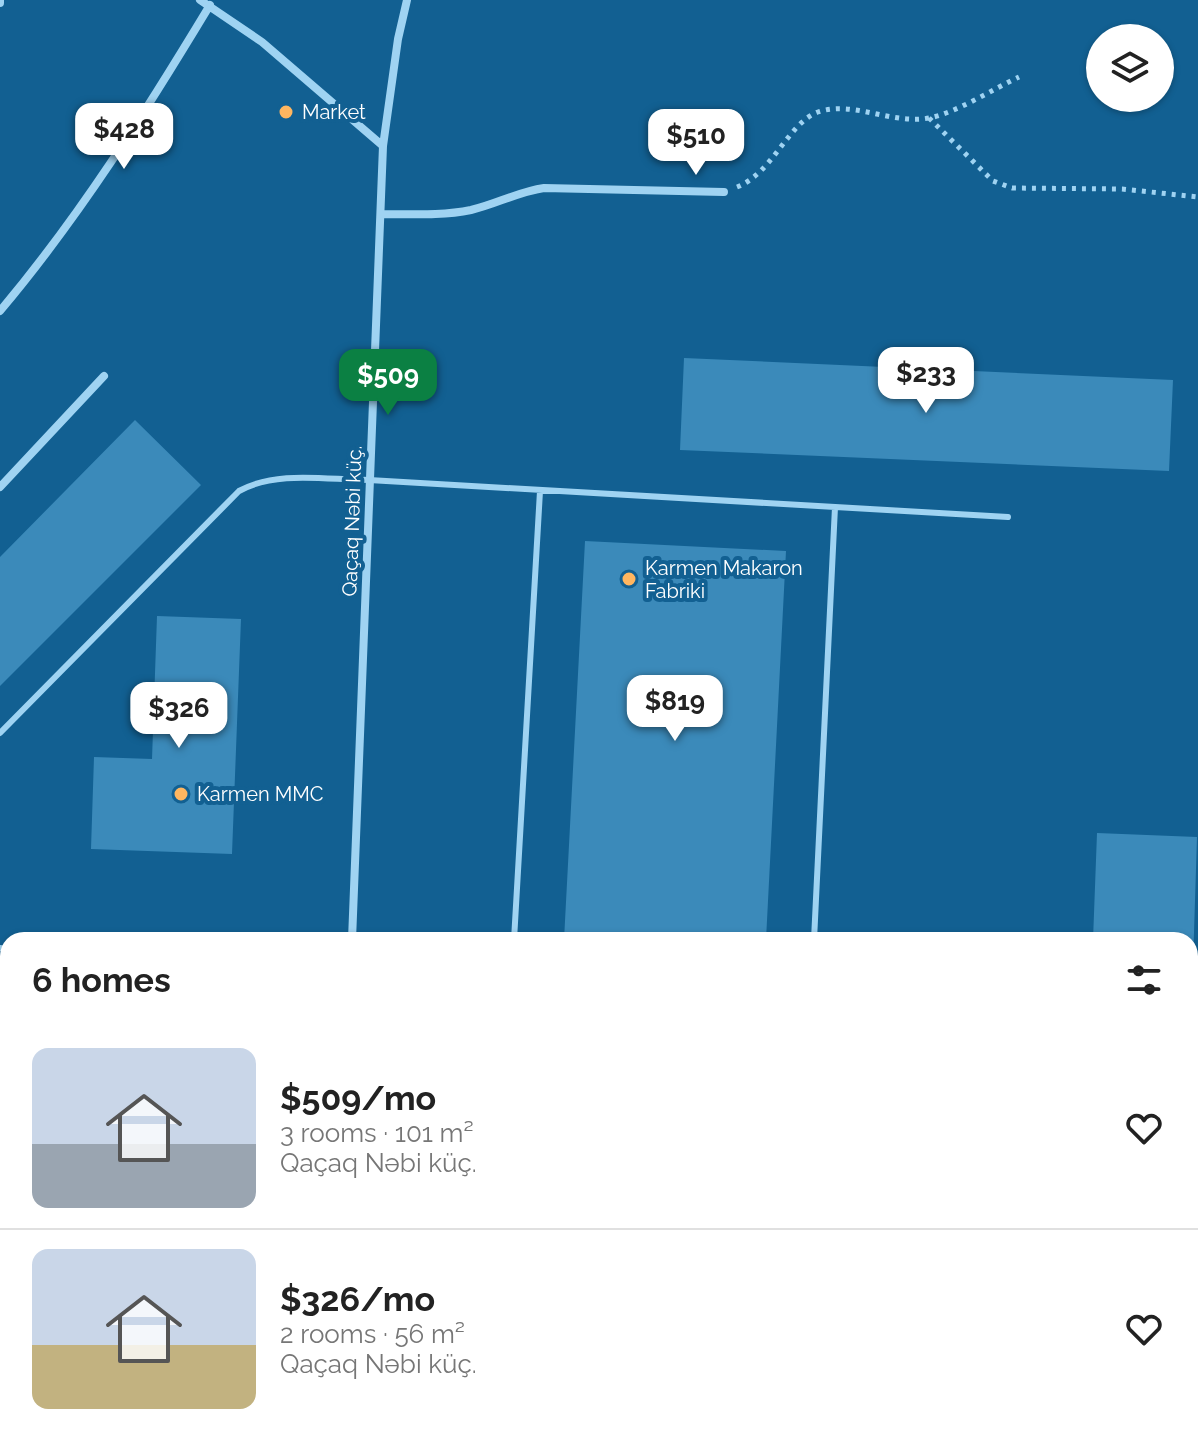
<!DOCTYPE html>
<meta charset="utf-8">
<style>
:root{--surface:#fff;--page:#f2f2f2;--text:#222;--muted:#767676;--line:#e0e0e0;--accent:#0b8043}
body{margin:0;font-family:Raleway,sans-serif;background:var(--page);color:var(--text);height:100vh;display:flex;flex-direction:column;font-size:30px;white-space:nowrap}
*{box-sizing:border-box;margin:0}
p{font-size:26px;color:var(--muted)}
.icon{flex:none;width:44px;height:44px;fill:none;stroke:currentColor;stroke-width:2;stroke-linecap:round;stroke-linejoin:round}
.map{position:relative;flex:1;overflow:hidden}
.panel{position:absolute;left:0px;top:932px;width:1198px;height:512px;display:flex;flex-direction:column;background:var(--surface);border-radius:24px 24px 0 0;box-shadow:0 2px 6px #0004}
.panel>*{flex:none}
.tools{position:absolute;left:1086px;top:24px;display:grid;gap:16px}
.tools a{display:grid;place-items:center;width:88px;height:88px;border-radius:50%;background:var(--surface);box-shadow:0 2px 6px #0004;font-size:40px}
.price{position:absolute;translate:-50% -68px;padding:0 18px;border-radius:16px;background:#fff;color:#222;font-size:26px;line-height:52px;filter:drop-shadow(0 2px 4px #0008)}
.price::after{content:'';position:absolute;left:50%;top:48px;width:24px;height:18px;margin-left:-12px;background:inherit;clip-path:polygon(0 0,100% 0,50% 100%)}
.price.selected{background:var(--accent);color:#fff}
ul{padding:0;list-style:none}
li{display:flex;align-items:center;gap:24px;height:200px;padding:0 32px}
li+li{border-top:2px solid var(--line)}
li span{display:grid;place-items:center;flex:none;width:224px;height:160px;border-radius:16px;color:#555}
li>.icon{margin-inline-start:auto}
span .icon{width:96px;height:96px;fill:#fffc;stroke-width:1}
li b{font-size:34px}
h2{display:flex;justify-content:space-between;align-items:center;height:96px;padding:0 32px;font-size:34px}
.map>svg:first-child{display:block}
.building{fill:#3b8aba}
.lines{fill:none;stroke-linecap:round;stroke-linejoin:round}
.path{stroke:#9fd3f2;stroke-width:5;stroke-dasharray:4 6;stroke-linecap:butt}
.service{stroke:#9fd3f2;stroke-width:6}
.minor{stroke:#9fd3f2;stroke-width:8}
.trunk{stroke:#f4faff;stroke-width:22}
.poi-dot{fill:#ffb660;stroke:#126092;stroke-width:3}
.labels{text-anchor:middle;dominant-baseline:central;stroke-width:8;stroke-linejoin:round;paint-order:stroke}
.poi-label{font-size:20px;fill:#fff;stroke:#126092;text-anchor:start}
.street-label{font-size:20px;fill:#fff;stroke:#126092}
</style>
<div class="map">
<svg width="1198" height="1444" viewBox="0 0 1198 1444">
<rect width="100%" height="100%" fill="#126092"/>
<path class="building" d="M684 358 1173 380 1169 471 680 450Z
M135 420 201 485 0 686V557Z
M585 541 786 551 766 940H564Z
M157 616 241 619 232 854 91 849 94 757 152 759Z
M1097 833 1197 837 1193 964H1190V940H1093Z
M965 933 1070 937V940H965Z"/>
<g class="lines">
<path class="path" d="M929 118 993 181 1012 188 1122 189 1198 197
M737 187C773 173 788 123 818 112 853 100 892 125 929 118 956 113 993 89 1019 77"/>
<path class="service" d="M0 733 239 491C277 470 327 480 369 480L1008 517
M514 940 540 491
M814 940 835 507
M0 948 8 949
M154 1436V1444
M325 1444V1436"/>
<path class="minor" d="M200 0 262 42 383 146 352 940
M0 3V0
M383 146 398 39 407 0
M382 214C411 214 442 216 471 210 497 204 517 192 544 188L724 192
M0 311C80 216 146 111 210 5
M0 487 104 376
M0 1080 8 1076"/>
<path class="trunk" d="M0 1377H8
M0 1414H8
M418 1436 555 1444
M981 1436 1118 1444"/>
</g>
<g class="poi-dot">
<circle cx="286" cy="112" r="8"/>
<circle cx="629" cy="579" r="8"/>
<circle cx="181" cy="794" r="8"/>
</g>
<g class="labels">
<g class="poi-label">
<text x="302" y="112">Market</text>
<text x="645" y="568">Karmen Makaron<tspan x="645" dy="23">Fabriki</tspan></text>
<text x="197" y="794">Karmen MMC</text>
</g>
<g class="street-label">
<text transform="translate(352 521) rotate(-88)">Qaçaq Nəbi küç.</text>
</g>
</g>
</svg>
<div class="tools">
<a><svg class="icon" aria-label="layers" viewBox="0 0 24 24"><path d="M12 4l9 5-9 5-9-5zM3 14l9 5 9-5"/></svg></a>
</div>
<b class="price" style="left:124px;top:171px">$428</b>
<b class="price" style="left:696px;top:177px">$510</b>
<b class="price" style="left:926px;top:415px">$233</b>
<b class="price selected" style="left:388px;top:417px">$509</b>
<b class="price" style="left:675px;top:743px">$819</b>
<b class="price" style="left:179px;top:750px">$326</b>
<section class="panel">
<h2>6 homes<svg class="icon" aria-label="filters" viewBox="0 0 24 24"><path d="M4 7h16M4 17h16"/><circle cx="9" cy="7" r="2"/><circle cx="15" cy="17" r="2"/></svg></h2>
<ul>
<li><span style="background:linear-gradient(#c9d6e8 60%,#9aa5b1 0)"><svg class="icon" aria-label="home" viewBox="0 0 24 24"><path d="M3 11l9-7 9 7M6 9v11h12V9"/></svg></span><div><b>$509/mo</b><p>3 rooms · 101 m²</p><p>Qaçaq Nəbi küç.</p></div><svg class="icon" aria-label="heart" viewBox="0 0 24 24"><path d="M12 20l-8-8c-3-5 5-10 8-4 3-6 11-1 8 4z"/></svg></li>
<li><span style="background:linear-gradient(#c9d6e8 60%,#c2b280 0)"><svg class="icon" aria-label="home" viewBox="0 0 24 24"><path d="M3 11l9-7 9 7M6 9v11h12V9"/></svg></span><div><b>$326/mo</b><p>2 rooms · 56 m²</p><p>Qaçaq Nəbi küç.</p></div><svg class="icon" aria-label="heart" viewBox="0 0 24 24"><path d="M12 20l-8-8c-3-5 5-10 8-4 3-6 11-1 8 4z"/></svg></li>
</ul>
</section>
</div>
